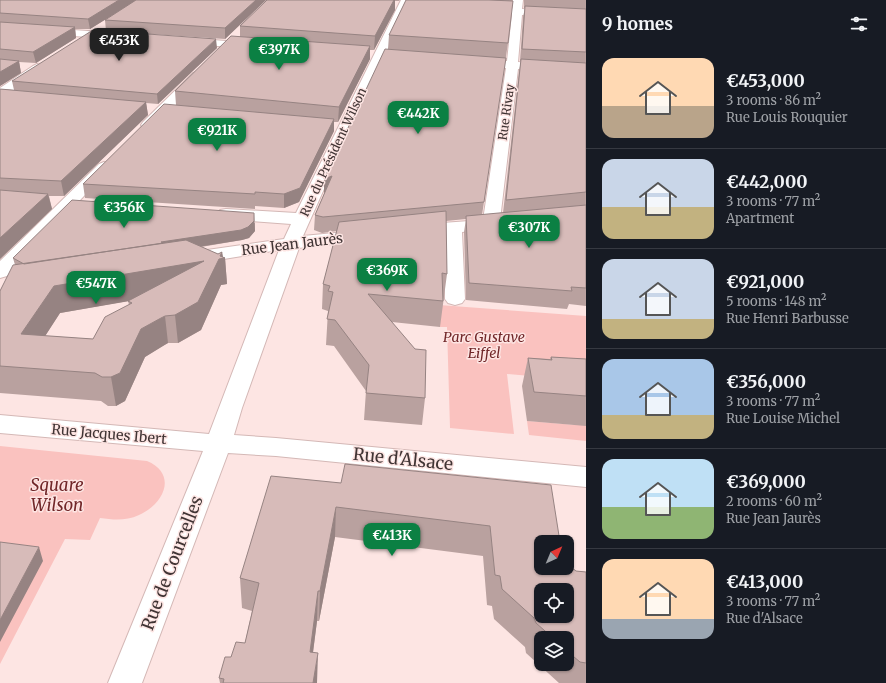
<!DOCTYPE html>
<meta charset="utf-8">
<style>
:root{--surface:#171b24;--page:#242831;--text:#f1f3f6;--muted:#9ea1a6;--line:#363941;--accent:#0b8043}
body{margin:0;font-family:Merriweather,serif;background:var(--page);color:var(--text);height:100vh;display:flex;flex-direction:column;font-size:15px;white-space:nowrap}
*{box-sizing:border-box;margin:0}
p{font-size:13px;color:var(--muted)}
.icon{flex:none;width:22px;height:22px;fill:none;stroke:currentColor;stroke-width:2;stroke-linecap:round;stroke-linejoin:round}
.map{position:relative;flex:1;overflow:hidden}
.side{display:flex;flex-direction:column;background:var(--surface);width:300px}
.side>*{flex:none}
.needle{width:26px;rotate:44deg}
.fabs{position:absolute;left:534px;top:535px;display:grid;gap:8px}
.fabs a{display:grid;place-items:center;width:40px;height:40px;border-radius:8px;background:var(--surface);box-shadow:0 1px 3px #0004;font-size:20px}
.price{position:absolute;translate:-50% -34px;padding:0 9px;border-radius:8px;background:var(--accent);color:#fff;font-size:13px;line-height:26px;filter:drop-shadow(0 1px 2px #0008)}
.price::after{content:'';position:absolute;left:50%;top:24px;width:12px;height:9px;margin-left:-6px;background:inherit;clip-path:polygon(0 0,100% 0,50% 100%)}
.price.active{background:#222;color:#fff}
ul{padding:0;list-style:none}
li{display:flex;align-items:center;gap:12px;height:100px;padding:0 16px}
li+li{border-top:1px solid var(--line)}
li span{display:grid;place-items:center;flex:none;width:112px;height:80px;border-radius:12px;color:#555}
li>.icon{margin-inline-start:auto}
span .icon{width:48px;height:48px;fill:#fffc;stroke-width:1}
li b{font-size:17px}
h2{display:flex;justify-content:space-between;align-items:center;height:48px;padding:0 16px;font-size:17px}
main{display:flex;flex:1;min-height:0}
.map>svg:first-child{display:block}
.green{fill:#fac2bf}
.lines{fill:none;stroke-linecap:round;stroke-linejoin:round}
.minor-casing{stroke:#d4b8b6;stroke-width:2}
.minor{fill:#fff;fill-rule:evenodd}
.wall{fill:#b9a19f;fill-rule:evenodd}
.shaded-wall{fill:#968382}
.building{fill:#d7bbb9;stroke:#968382;fill-rule:evenodd}
.labels{text-anchor:middle;dominant-baseline:central;stroke-width:3;stroke-linejoin:round;paint-order:stroke}
.far-street-label{font-size:12px;fill:#403434;stroke:#fde5e3}
.street-label{font-size:14px;fill:#403434;stroke:#fde5e3}
.park-label{font-size:14px;font-style:italic;fill:#712729;stroke:#fde5e3}
.near-street-label{font-size:17px;fill:#403434;stroke:#fde5e3}
.near-park-label{font-size:17px;font-style:italic;fill:#712729;stroke:#fde5e3}
</style>
<main>
<div class="map">
<svg width="586" height="683" viewBox="0 0 586 683">
<rect width="100%" height="100%" fill="#fde5e3"/>
<path class="green" d="M439 305 586 316V381L507 374 514 434 450 428 447 327H440Z
M527 421 576 425 586 422V441L529 435Z
M0 446 147 461C178 474 164 504 139 515 126 521 114 520 100 518L90 540 65 539 0 664Z"/>
<g class="lines">
<g class="minor-casing">
<path id="minor" d="M401 0H411L352 126 303 236 365 230 371 231 374 235 371 239 365 240 299 248 242 408 234 435 276 438 586 467V487L276 456 228 453 142 683H108L203 451 0 433V415L209 434 279 250 193 264 186 262 184 258 186 254 193 252 284 239 291 224 226 219 220 218 217 214 220 210 226 209 296 213Z
M513 0H523L522 9 586 12V18L522 15 518 62 586 66V74L518 69 500 220 504 224 501 228 462 232 465 299 462 303 455 305 448 303 445 299 444 233 415 235 409 234 406 230 409 226 415 225 483 220 506 68 476 65 472 64 470 62 472 60 476 59 507 61 512 14 481 13 476 10 481 7 512 9Z
M0 25 117 33 122 36 117 39 0 31Z
M187 38 252 43 257 46 252 49 183 43 182 41 183 39Z
M37 64 41 66 43 68 41 70 5 97 0 98V88L33 66Z
M197 72 201 73 203 76 201 79 153 128 148 129 143 128 141 125 143 122 193 73Z
M104 162 109 164 112 167 109 170 7 276 0 278V261L99 164Z"/>
</g>
<use href="#minor" class="minor"/>
</g>
<path class="wall" d="M0 0H266L225 39 106 31 105 20 111 16 90 29H75L76 38 36 63 19 62 21 73 0 86Z
M267 0H400L399 1H395V10L374 50H370V59L338 122H334V131L299 202 284 208 255 206V209L85 198 83 184 176 105 175 91 240 37V26Z
M406 0H512L508 43 482 215 503 213 519 71 521 61H520L523 17 525 8H524V0H586V306L569 304 567 309 466 300 464 232 466 219 446 221 447 274 440 327 392 322 425 398 422 425 364 420 366 391 334 346 326 345 328 311 322 309 323 284 337 231 322 233 314 230 315 215 324 194V179L388 49 389 35Z
M217 48 158 104 146 103 148 115 64 196H49L52 209 0 259V89L14 90 12 81Z
M255 223V231L249 238 242 240 201 247 218 254 222 252 223 257 225 258 227 284 221 285 201 330 178 343H168L164 345 145 357 125 401 116 406H108L101 401 0 393V291L15 265 13 258ZM128 301 129 305 93 339 45 336 60 313Z
M551 357 586 359V426L527 421 522 386 528 358 550 359Z
M341 483 551 485 541 568 586 572V683H559L526 653 525 647 494 619 492 606 487 605 483 556 335 537 319 621H317L313 653 317 683H220L219 678 231 657 245 643 252 611 242 608 240 578ZM541 638H567V664H541Z"/>
<path class="shaded-wall" d="M119 0H137L90 29 88 19Z
M256 0H266L225 39V28Z
M394 0H395V10L374 50 375 36Z
M75 27 76 38 36 63 33 52Z
M216 39 217 48 158 104 157 94Z
M370 46V59L338 122 339 107Z
M19 61 21 73 0 86V72Z
M146 102 148 115 64 196 61 181Z
M334 119V131L299 202 284 208V194Z
M332 176 324 194V179Z
M48 194 52 209 0 259V238Z
M254 213 255 231 249 238 242 240 166 252 161 242Z
M222 252 223 258H225L227 284 221 285 201 330 178 343 175 315 205 288 60 313 29 361 21 334 54 286 220 256Z
M165 316 168 343 145 357 125 401 116 406 111 377 141 329Z
M336 507 335 537 319 621 320 591Z
M39 547 43 561 0 642V620Z
M318 591 317 621 309 682 310 652Z
M318 653 317 683H313Z"/>
<path class="building" d="M0 0H119L88 19 0 13Z
M136 0H256L225 28 105 20Z
M267 0H394L375 36 240 26Z
M406 0H489L513 1 508 43 389 35Z
M525 6 586 9V52L522 49Z
M0 22 75 27 33 52 0 49Z
M93 30 216 39 157 94 12 81Z
M231 36 370 46 339 107 175 91Z
M385 49 506 58 484 202 323 217 315 215 332 176 324 179Z
M0 59 19 61 0 72Z
M521 59 586 63V192L506 200Z
M0 89 146 102 61 181 0 178Z
M164 104 334 119 300 188 284 194 255 192V194L83 184Z
M0 190 48 194 0 238Z
M72 200 254 213V221L248 227 241 230 161 242 163 243 24 264 13 258Z
M586 205V288L571 287 572 291 469 283 466 216Z
M446 211 447 274 442 273 443 301 368 294 415 349 426 350 425 398 366 393 369 365 335 320 327 319 333 292 328 291 330 286 323 284 339 222Z
M186 240 218 254 222 252 220 256 225 258 219 259 198 302 175 315 165 316 161 318 141 329 120 373 111 377H102L95 373 0 366V291L13 265ZM204 261 128 301 132 303 105 317 93 339 21 334 54 286Z
M551 357 586 359V396L534 392 528 358 552 360Z
M345 464 551 485 560 542H541V568H567V564L576 571 586 572V663L580 662 567 651V638H553L536 623 534 618 502 589 500 576 495 575 490 526 336 507 320 591H318L310 652 318 653 313 683H223L224 679 219 678 225 657H231L236 642 245 643 259 583 240 578 271 476 341 483ZM541 590H567V616H541Z
M0 542 39 547 0 620Z"/>
<g class="labels">
<g class="far-street-label">
<text transform="translate(506 112) rotate(-82)">Rue Rivay</text>
<text transform="translate(333 152) rotate(-65)">Rue du Président Wilson</text>
</g>
<g class="street-label">
<text transform="translate(292 244) rotate(-7)">Rue Jean Jaurès</text>
<text transform="translate(109 434) rotate(5)">Rue Jacques Ibert</text>
</g>
<g class="park-label">
<text x="484" y="337">Parc Gustave<tspan x="484" dy="16">Eiffel</tspan></text>
</g>
<g class="near-street-label">
<text transform="translate(403 459) rotate(6)">Rue d'Alsace</text>
<text transform="translate(172 563) rotate(-69)">Rue de Courcelles</text>
</g>
<g class="near-park-label">
<text x="57" y="485">Square<tspan x="57" dy="20">Wilson</tspan></text>
</g>
</g>
</svg>
<div class="fabs">
<a><svg class="needle" viewBox="-14 -14 28 28"><path d="M0-13l5 13h-10z" fill="#e53935"/><path d="M0 13l5-13h-10z" fill="#9ea1a6"/></svg></a>
<a><svg class="icon" aria-label="locate" viewBox="0 0 24 24"><circle cx="12" cy="12" r="6"/><path d="M12 2v4M12 18v4M2 12h4M18 12h4"/></svg></a>
<a><svg class="icon" aria-label="layers" viewBox="0 0 24 24"><path d="M12 4l9 5-9 5-9-5zM3 14l9 5 9-5"/></svg></a>
</div>
<b class="price active" style="left:119px;top:62px">€453K</b>
<b class="price" style="left:279px;top:71px">€397K</b>
<b class="price" style="left:418px;top:135px">€442K</b>
<b class="price" style="left:217px;top:152px">€921K</b>
<b class="price" style="left:124px;top:229px">€356K</b>
<b class="price" style="left:529px;top:249px">€307K</b>
<b class="price" style="left:387px;top:292px">€369K</b>
<b class="price" style="left:96px;top:305px">€547K</b>
<b class="price" style="left:392px;top:557px">€413K</b>
</div>
<section class="side">
<h2>9 homes<svg class="icon" aria-label="filters" viewBox="0 0 24 24"><path d="M4 7h16M4 17h16"/><circle cx="9" cy="7" r="2"/><circle cx="15" cy="17" r="2"/></svg></h2>
<ul>
<li><span style="background:linear-gradient(#ffd9b3 60%,#b9a48a 0)"><svg class="icon" aria-label="home" viewBox="0 0 24 24"><path d="M3 11l9-7 9 7M6 9v11h12V9"/></svg></span><div><b>€453,000</b><p>3 rooms · 86 m²</p><p>Rue Louis Rouquier</p></div></li>
<li><span style="background:linear-gradient(#c9d6e8 60%,#c2b280 0)"><svg class="icon" aria-label="home" viewBox="0 0 24 24"><path d="M3 11l9-7 9 7M6 9v11h12V9"/></svg></span><div><b>€442,000</b><p>3 rooms · 77 m²</p><p>Apartment</p></div></li>
<li><span style="background:linear-gradient(#c9d6e8 75%,#c2b280 0)"><svg class="icon" aria-label="home" viewBox="0 0 24 24"><path d="M3 11l9-7 9 7M6 9v11h12V9"/></svg></span><div><b>€921,000</b><p>5 rooms · 148 m²</p><p>Rue Henri Barbusse</p></div></li>
<li><span style="background:linear-gradient(#a9c7e8 70%,#c2b280 0)"><svg class="icon" aria-label="home" viewBox="0 0 24 24"><path d="M3 11l9-7 9 7M6 9v11h12V9"/></svg></span><div><b>€356,000</b><p>3 rooms · 77 m²</p><p>Rue Louise Michel</p></div></li>
<li><span style="background:linear-gradient(#bfe0f5 60%,#8fb573 0)"><svg class="icon" aria-label="home" viewBox="0 0 24 24"><path d="M3 11l9-7 9 7M6 9v11h12V9"/></svg></span><div><b>€369,000</b><p>2 rooms · 60 m²</p><p>Rue Jean Jaurès</p></div></li>
<li><span style="background:linear-gradient(#ffd9b3 75%,#9aa5b1 0)"><svg class="icon" aria-label="home" viewBox="0 0 24 24"><path d="M3 11l9-7 9 7M6 9v11h12V9"/></svg></span><div><b>€413,000</b><p>3 rooms · 77 m²</p><p>Rue d'Alsace</p></div></li>
</ul>
</section>
</main>
